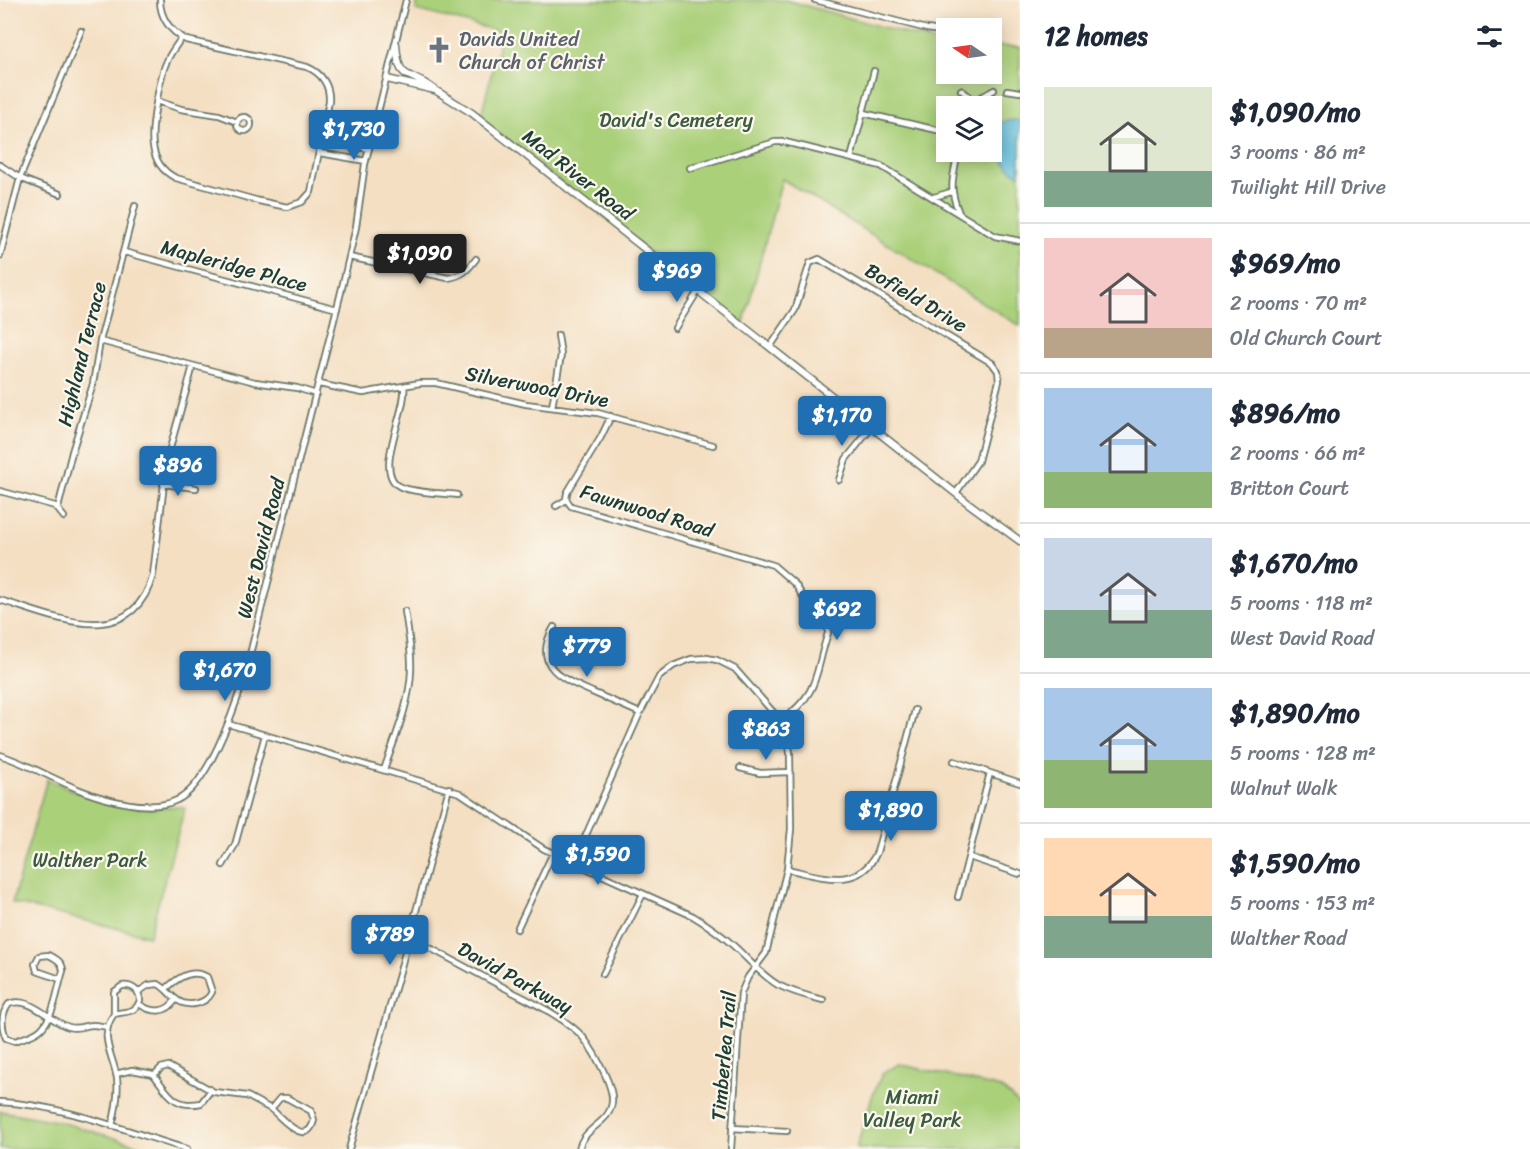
<!DOCTYPE html>
<meta charset="utf-8">
<style>
:root{--surface:#fff;--page:#f6f6f7;--text:#1f2937;--muted:#747a83;--line:#e0e1e3;--accent:#1f6fb2}
body{margin:0;font-family:Sriracha,sans-serif;background:var(--page);color:var(--text);height:100vh;display:flex;flex-direction:column;font-size:22px;white-space:nowrap}
*{box-sizing:border-box;margin:0}
p{font-size:20px;color:var(--muted)}
.icon{flex:none;width:33px;height:33px;fill:none;stroke:currentColor;stroke-width:2;stroke-linecap:round;stroke-linejoin:round}
.map{position:relative;flex:1;overflow:hidden}
.side{display:flex;flex-direction:column;background:var(--surface);width:510px}
.side>*{flex:none}
.needle{width:39px;rotate:283deg}
.fabs{position:absolute;left:936px;top:18px;display:grid;gap:12px}
.fabs a{display:grid;place-items:center;width:66px;height:66px;border-radius:0px;background:var(--surface);box-shadow:0 3px 15px #0003;font-size:30px}
.price{position:absolute;translate:-50% -51px;padding:0 14px;border-radius:6px;background:var(--accent);color:#fff;font-size:20px;line-height:39px;filter:drop-shadow(0 2px 3px #0008)}
.price::after{content:'';position:absolute;left:50%;top:36px;width:18px;height:14px;margin-left:-9px;background:inherit;clip-path:polygon(0 0,100% 0,50% 100%)}
.price.on{background:#222;color:#fff}
ul{padding:0;list-style:none}
li{display:flex;align-items:center;gap:18px;height:150px;padding:0 24px}
li+li{border-top:2px solid var(--line)}
li span{display:grid;place-items:center;flex:none;width:168px;height:120px;border-radius:0px;color:#555}
li>.icon{margin-inline-start:auto}
span .icon{width:72px;height:72px;fill:#fffc;stroke-width:1}
li b{font-size:26px}
h2{display:flex;justify-content:space-between;align-items:center;height:72px;padding:0 24px;font-size:26px}
main{display:flex;flex:1;min-height:0}
.map>svg:first-child{display:block}
.green{fill:#aad07a;stroke:#648657;stroke-width:1.5;fill-rule:evenodd}
.water{fill:#5cb9da;stroke:#3e7b87;stroke-width:1.5}
.lines{fill:none;stroke-linecap:round;stroke-linejoin:round}
.minor-casing{stroke:#6a7666;stroke-width:8}
.tertiary-casing{stroke:#6a7666;stroke-width:9}
.minor{stroke:#fff;stroke-width:4.5}
.tertiary{stroke:#fff;stroke-width:6}
.labels{text-anchor:middle;dominant-baseline:central;stroke-width:4.5;stroke-linejoin:round;paint-order:stroke}
.worship-label{font-size:20px;fill:#5b616d;stroke:#fbf7ec;text-anchor:start}
.park-label{font-size:20px;fill:#3b5a42;stroke:#fbf7ec}
.street-label{font-size:20px;fill:#1f3d34;stroke:#fbf7ec}
</style>
<main>
<div class="map">
<svg width="1020" height="1149" viewBox="0 0 1020 1149">
<rect width="100%" height="100%" fill="#fbf7ec"/>
<filter id="ink" filterUnits="userSpaceOnUse"><feTurbulence type="fractalNoise" baseFrequency=".0167" numOctaves="2"/><feDisplacementMap in="SourceGraphic" scale="12" xChannelSelector="R" yChannelSelector="G"/><feConvolveMatrix kernelMatrix="1 2 1 2 8 2 1 2 1" color-interpolation-filters="sRGB"/></filter>
<filter id="wash" filterUnits="userSpaceOnUse"><feTurbulence type="fractalNoise" baseFrequency=".008" numOctaves="4" result="noise"/><feDisplacementMap in="SourceGraphic" scale="24" xChannelSelector="R" yChannelSelector="G"/><feGaussianBlur stdDeviation="1.35" result="paint"/><feColorMatrix in="noise" values="0 0 0 0 0 0 0 0 0 0 0 0 0 0 0 0 0 1.4 0 .05"/><feComposite in="paint" operator="in"/></filter>
<g filter="url(#wash)">
<rect width="100%" height="100%" fill="#f4dfc3"/>
<path class="green" d="M418 0H786L946 45V74H992V46L1020 47V326L782 179 743 326 480 119 502 32 416 10ZM946 106H992V152H946Z
M47 779C77 793 106 804 138 808 156 810 167 804 185 808L149 936 12 903Z
M899 1064 1001 1088 1020 1105V1149H856L872 1097 882 1074Z
M0 1111 57 1121 152 1149H0Z"/>
<path class="water" d="M1015 120 1020 121V175C1004 168 1004 158 993 147 996 138 996 130 1001 122Z"/>
</g>
<g filter="url(#ink)">
<g class="lines">
<g class="minor-casing">
<path id="minor" d="M160 0C160 18 171 32 186 40L307 67C322 73 330 86 329 101L311 192 302 202 287 207 259 201 176 178C144 163 152 126 157 98 160 86 161 73 167 61 170 53 177 45 182 37
M815 0 927 29 946 32
M961 90 969 96 973 105
M1007 90 1020 92
M157 101 181 109 219 115 237 122
M972 106 978 99 994 90
M863 113 946 132
M237 124a7 7 0 1 1 14 0a7 7 0 1 1-14 0Z
M322 140 369 149
M958 152C953 179 948 186 959 213
M320 153 366 161
M851 158 874 71
M0 165 20 178 60 194
M690 168 775 142H785L881 166 995 236 1020 241
M934 197 951 192
M124 252 337 309
M0 256 20 178 81 31
M349 257 448 278C462 276 468 270 476 259
M675 328 698 291
M100 341 255 382 297 388 316 394
M770 347 795 310 810 263 819 259 992 363 998 371 999 381 978 461 956 493
M319 384 363 393 420 383H436L526 404 598 413 713 445
M404 386C408 411 371 474 401 487 415 493 441 493 457 495
M552 407 561 355 558 335
M611 416 601 437 567 493 566 499 571 506 773 565 795 584 813 612 828 627V633C814 675 821 692 781 721
M839 480 846 459 872 427
M163 484 196 488
M0 491 55 506 64 517
M556 506 566 500
M58 508 72 452 93 384 100 341 135 206
M0 600C53 616 131 654 153 575L167 459 193 366
M554 627C531 666 562 679 592 692 608 699 624 706 640 713
M228 724 460 793 544 849 693 916C708 925 722 935 735 947 749 960 761 975 778 985 792 992 807 996 823 1000
M0 755C28 764 53 779 80 790 105 800 151 813 177 800 208 786 234 710 244 678L341 292 356 227 365 164 406 0
M954 761 1020 783
M740 768 760 773 790 772
M384 770C394 740 410 703 411 671 412 652 408 631 405 611
M969 857 1020 874
M574 862 640 713 659 677 673 666 691 659 707 658 717 660 735 669 781 721 789 744 790 754 791 829 787 869 766 953 748 977 741 993 731 1149
M223 865 235 845 265 735
M787 869C820 876 859 892 877 852L915 710
M958 897 990 773
M517 929 553 853
M409 937C442 954 474 972 507 989 531 1002 558 1014 578 1032 590 1043 614 1085 612 1102 610 1124 584 1126 579 1149
M603 974 643 894
M60 979 37 971 35 964 39 956 49 955C56 959 63 962 63 971 57 989 55 1015 41 1029 35 1035 23 1038 15 1041L6 1038C1 1026 1 1014 9 1004 30 995 50 1022 69 1027 78 1030 85 1025 93 1025 97 1025 102 1026 107 1027
M138 992 149 985 158 984C166 988 170 995 177 1000 189 1008 206 1004 212 992L207 977C192 968 177 978 166 989
M139 1004C152 1013 167 1014 176 999
M116 1074 132 1070 153 1074C167 1090 172 1109 201 1103L211 1090
M154 1075 161 1068 168 1066 214 1092 247 1096 271 1109
M280 1098H287L311 1111 314 1120C307 1149 282 1118 271 1109Z
M0 1102C64 1105 126 1131 187 1149
M112 1126C116 1110 119 1095 117 1078 113 1055 98 1036 114 1014 125 1011 136 1014 140 1000 139 990 132 985 122 986L114 992V1014
M732 1128 787 1131
M349 1149 400 971 449 788"/>
</g>
<g class="tertiary-casing">
<path id="tertiary" d="M396 44C399 83 406 69 432 88
M387 79 435 90 472 113 968 503 1020 541"/>
</g>
<use href="#minor" class="minor"/>
<use href="#tertiary" class="tertiary"/>
</g>
</g>
<defs>
<g id="church-bare" transform="scale(2.07)"><path d="M-1.2-6h2.4v3.5h3.3v2.4h-3.3V6h-2.4V-.1h-3.3v-2.4h3.3Z" fill="#6b7280" stroke="#fbf7ec" stroke-width="2.5" paint-order="stroke"/></g>
</defs>
<g fill-rule="evenodd">
<use href="#church-bare" x="439" y="50"/>
</g>
<g class="labels">
<g class="worship-label">
<text x="459" y="39">Davids United<tspan x="459" dy="23">Church of Christ</tspan></text>
</g>
<g class="park-label">
<text x="676" y="120">David's Cemetery</text>
<text x="90" y="860">Walther Park</text>
<text x="912" y="1097">Miami<tspan x="912" dy="23">Valley Park</tspan></text>
</g>
<g class="street-label">
<text transform="translate(578 175) rotate(38)">Mad River Road</text>
<text transform="translate(234 266) rotate(15)">Mapleridge Place</text>
<text transform="translate(916 298) rotate(31)">Bofield Drive</text>
<text transform="translate(82 354) rotate(-76)">Highland Terrace</text>
<text transform="translate(537 387) rotate(11)">Silverwood Drive</text>
<text transform="translate(647 511) rotate(17)">Fawnwood Road</text>
<text transform="translate(261 548) rotate(-76)">West David Road</text>
<text transform="translate(515 978) rotate(29)">David Parkway</text>
<text transform="translate(724 1056) rotate(-85)">Timberlea Trail</text>
</g>
</g>
</svg>
<div class="fabs">
<a><svg class="needle" viewBox="-14 -14 28 28"><path d="M0-13l5 13h-10z" fill="#e53935"/><path d="M0 13l5-13h-10z" fill="#747a83"/></svg></a>
<a><svg class="icon" aria-label="layers" viewBox="0 0 24 24"><path d="M12 4l9 5-9 5-9-5zM3 14l9 5 9-5"/></svg></a>
</div>
<b class="price" style="left:354px;top:161px">$1,730</b>
<b class="price on" style="left:420px;top:285px">$1,090</b>
<b class="price" style="left:677px;top:303px">$969</b>
<b class="price" style="left:842px;top:447px">$1,170</b>
<b class="price" style="left:178px;top:497px">$896</b>
<b class="price" style="left:837px;top:641px">$692</b>
<b class="price" style="left:587px;top:678px">$779</b>
<b class="price" style="left:225px;top:702px">$1,670</b>
<b class="price" style="left:766px;top:761px">$863</b>
<b class="price" style="left:891px;top:842px">$1,890</b>
<b class="price" style="left:598px;top:886px">$1,590</b>
<b class="price" style="left:390px;top:966px">$789</b>
</div>
<section class="side">
<h2>12 homes<svg class="icon" aria-label="filters" viewBox="0 0 24 24"><path d="M4 7h16M4 17h16"/><circle cx="9" cy="7" r="2"/><circle cx="15" cy="17" r="2"/></svg></h2>
<ul>
<li><span style="background:linear-gradient(#dfe7d0 70%,#7fa58c 0)"><svg class="icon" aria-label="home" viewBox="0 0 24 24"><path d="M3 11l9-7 9 7M6 9v11h12V9"/></svg></span><div><b>$1,090/mo</b><p>3 rooms · 86 m²</p><p>Twilight Hill Drive</p></div></li>
<li><span style="background:linear-gradient(#f6c9c9 75%,#b9a48a 0)"><svg class="icon" aria-label="home" viewBox="0 0 24 24"><path d="M3 11l9-7 9 7M6 9v11h12V9"/></svg></span><div><b>$969/mo</b><p>2 rooms · 70 m²</p><p>Old Church Court</p></div></li>
<li><span style="background:linear-gradient(#a9c7e8 70%,#8fb573 0)"><svg class="icon" aria-label="home" viewBox="0 0 24 24"><path d="M3 11l9-7 9 7M6 9v11h12V9"/></svg></span><div><b>$896/mo</b><p>2 rooms · 66 m²</p><p>Britton Court</p></div></li>
<li><span style="background:linear-gradient(#c9d6e8 60%,#7fa58c 0)"><svg class="icon" aria-label="home" viewBox="0 0 24 24"><path d="M3 11l9-7 9 7M6 9v11h12V9"/></svg></span><div><b>$1,670/mo</b><p>5 rooms · 118 m²</p><p>West David Road</p></div></li>
<li><span style="background:linear-gradient(#a9c7e8 60%,#8fb573 0)"><svg class="icon" aria-label="home" viewBox="0 0 24 24"><path d="M3 11l9-7 9 7M6 9v11h12V9"/></svg></span><div><b>$1,890/mo</b><p>5 rooms · 128 m²</p><p>Walnut Walk</p></div></li>
<li><span style="background:linear-gradient(#ffd9b3 65%,#7fa58c 0)"><svg class="icon" aria-label="home" viewBox="0 0 24 24"><path d="M3 11l9-7 9 7M6 9v11h12V9"/></svg></span><div><b>$1,590/mo</b><p>5 rooms · 153 m²</p><p>Walther Road</p></div></li>
</ul>
</section>
</main>
